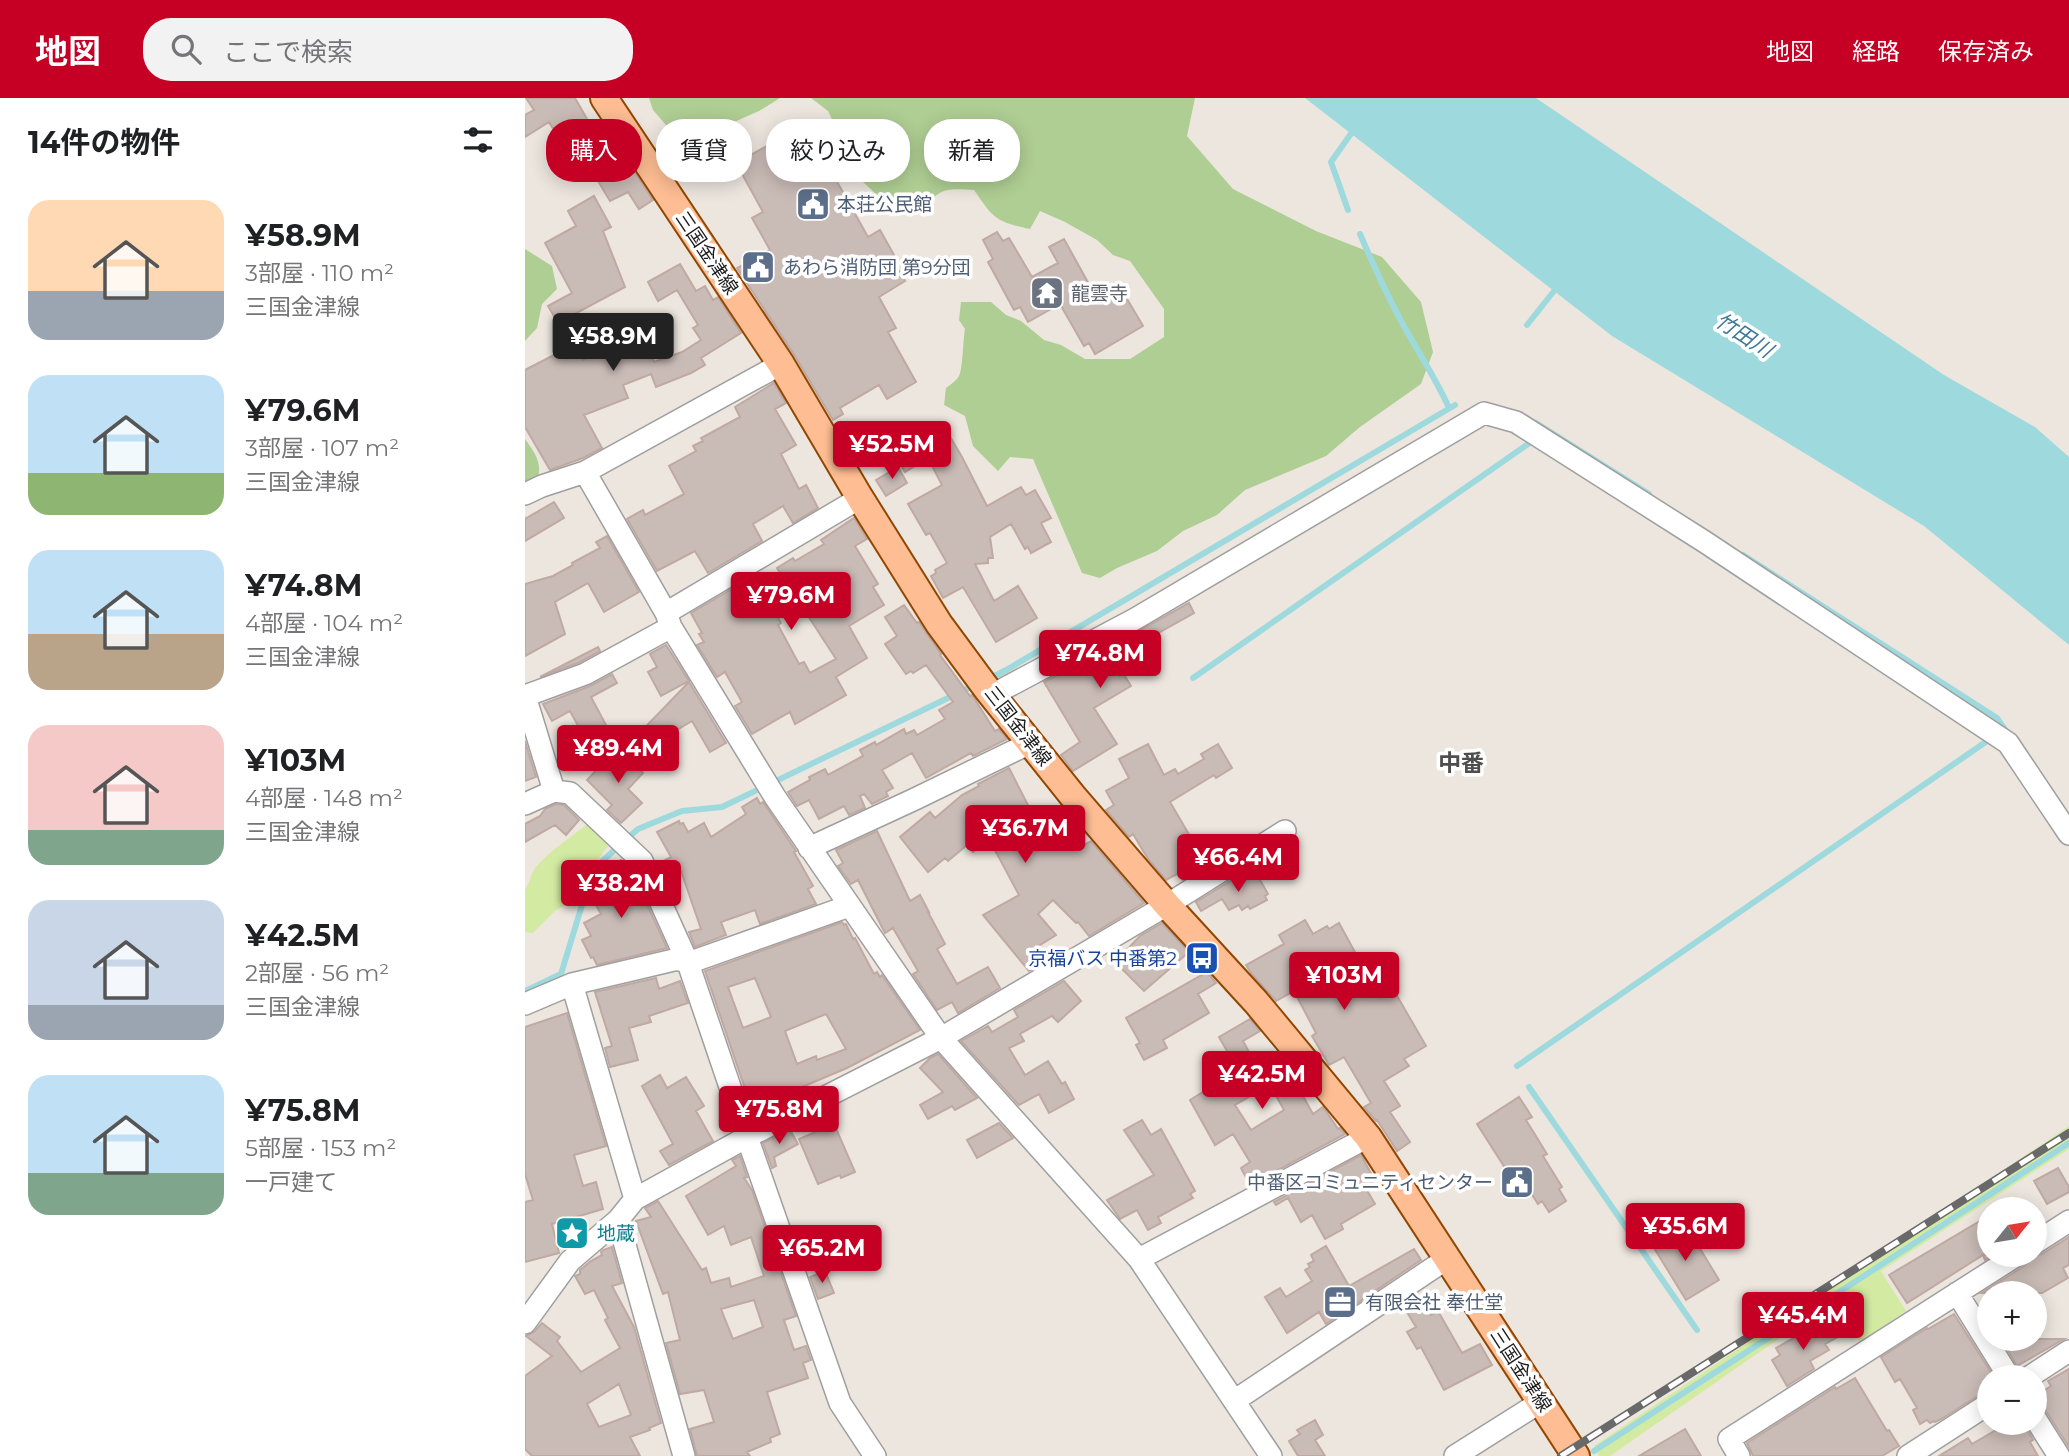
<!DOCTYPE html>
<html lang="ja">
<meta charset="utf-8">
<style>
:root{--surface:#fff;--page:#f2f2f2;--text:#202124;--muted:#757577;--accent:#c50024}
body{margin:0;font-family:Montserrat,"Noto Sans JP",sans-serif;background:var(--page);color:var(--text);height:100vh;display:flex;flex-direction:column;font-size:26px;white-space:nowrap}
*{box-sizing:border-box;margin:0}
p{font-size:23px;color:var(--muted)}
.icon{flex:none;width:38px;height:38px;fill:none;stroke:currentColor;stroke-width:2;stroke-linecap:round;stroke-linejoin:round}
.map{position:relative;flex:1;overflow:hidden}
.panel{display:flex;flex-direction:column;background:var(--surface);width:525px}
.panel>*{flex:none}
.top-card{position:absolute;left:21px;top:21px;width:665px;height:63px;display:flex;gap:14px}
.needle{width:46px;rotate:60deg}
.tools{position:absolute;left:1452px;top:1099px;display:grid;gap:14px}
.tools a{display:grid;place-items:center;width:70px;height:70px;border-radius:50%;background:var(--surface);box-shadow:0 4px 18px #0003;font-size:35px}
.price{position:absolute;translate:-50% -60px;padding:0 16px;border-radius:7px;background:var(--accent);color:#fff;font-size:23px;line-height:46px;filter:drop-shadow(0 2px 4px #0008)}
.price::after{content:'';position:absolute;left:50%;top:42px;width:21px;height:16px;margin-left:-10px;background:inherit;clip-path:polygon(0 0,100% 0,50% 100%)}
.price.selected{background:#222;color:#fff}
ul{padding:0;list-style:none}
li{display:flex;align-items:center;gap:21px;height:175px;padding:0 28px}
li span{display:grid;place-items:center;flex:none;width:196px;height:140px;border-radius:21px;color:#555}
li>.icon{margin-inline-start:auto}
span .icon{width:84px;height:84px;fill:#fffc;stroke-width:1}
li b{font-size:30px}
h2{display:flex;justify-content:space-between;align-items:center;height:84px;padding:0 28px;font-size:30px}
.tag{padding:0 24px;border-radius:28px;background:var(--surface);box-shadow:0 4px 18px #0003;font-size:24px;line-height:63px}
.tag.selected{background:var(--accent);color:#fff}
header{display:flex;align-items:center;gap:42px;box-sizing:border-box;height:98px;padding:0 35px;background:var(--accent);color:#fff}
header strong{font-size:33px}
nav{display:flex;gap:38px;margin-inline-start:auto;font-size:24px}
.search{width:490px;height:63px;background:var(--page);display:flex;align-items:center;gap:18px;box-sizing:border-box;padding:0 24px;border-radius:28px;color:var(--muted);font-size:26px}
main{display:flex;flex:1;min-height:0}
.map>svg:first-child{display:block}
.grass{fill:#d3eaa2}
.forest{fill:#afce93}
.water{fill:#9edadd}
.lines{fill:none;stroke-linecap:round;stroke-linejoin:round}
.stream{stroke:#9edadd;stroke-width:6}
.building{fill:#c9bbb6;stroke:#bfa9a2;stroke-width:2;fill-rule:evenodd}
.minor-casing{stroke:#9f9f9f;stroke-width:24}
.major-casing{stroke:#914700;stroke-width:30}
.minor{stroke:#fff;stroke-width:21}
.major{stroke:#febd93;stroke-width:26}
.rail-casing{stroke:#696969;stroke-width:8}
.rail{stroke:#fff;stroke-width:5;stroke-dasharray:16;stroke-linecap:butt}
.labels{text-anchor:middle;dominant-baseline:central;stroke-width:7;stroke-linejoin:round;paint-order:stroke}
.service-label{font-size:19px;fill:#4e5e75;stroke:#fff;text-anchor:start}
.street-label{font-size:19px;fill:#1b1b1b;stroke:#fff}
.worship-label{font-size:19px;fill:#5b616d;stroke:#fff;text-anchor:start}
.transit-label{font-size:19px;fill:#164399;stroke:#fff;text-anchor:end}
.culture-label{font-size:19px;fill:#0d838f;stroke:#fff;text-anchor:start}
.water-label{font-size:21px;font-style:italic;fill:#3d7995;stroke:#fff}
.quarter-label{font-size:23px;font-weight:bold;fill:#4e4e4e;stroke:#fff}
</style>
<header>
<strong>地図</strong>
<div class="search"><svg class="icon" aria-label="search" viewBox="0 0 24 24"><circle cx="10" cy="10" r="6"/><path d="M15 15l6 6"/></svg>ここで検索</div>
<nav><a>地図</a><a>経路</a><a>保存済み</a></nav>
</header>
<main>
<section class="panel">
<h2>14件の物件<svg class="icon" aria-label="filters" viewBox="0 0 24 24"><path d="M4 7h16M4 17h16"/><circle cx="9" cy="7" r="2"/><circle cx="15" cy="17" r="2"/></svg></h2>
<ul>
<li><span style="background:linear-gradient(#ffd9b3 65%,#9aa5b1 0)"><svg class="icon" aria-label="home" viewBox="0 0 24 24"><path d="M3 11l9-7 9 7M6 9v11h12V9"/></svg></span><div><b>¥58.9M</b><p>3部屋 · 110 m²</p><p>三国金津線</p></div></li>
<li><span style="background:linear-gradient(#bfe0f5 70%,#8fb573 0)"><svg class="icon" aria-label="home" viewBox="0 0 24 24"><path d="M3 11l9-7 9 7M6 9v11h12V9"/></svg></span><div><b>¥79.6M</b><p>3部屋 · 107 m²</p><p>三国金津線</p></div></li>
<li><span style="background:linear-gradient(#bfe0f5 60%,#b9a48a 0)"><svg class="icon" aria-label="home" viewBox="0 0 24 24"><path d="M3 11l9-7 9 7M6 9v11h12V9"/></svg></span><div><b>¥74.8M</b><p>4部屋 · 104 m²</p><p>三国金津線</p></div></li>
<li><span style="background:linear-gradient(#f6c9c9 75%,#7fa58c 0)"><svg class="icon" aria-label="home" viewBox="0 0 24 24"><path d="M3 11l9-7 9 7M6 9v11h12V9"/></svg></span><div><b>¥103M</b><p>4部屋 · 148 m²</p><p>三国金津線</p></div></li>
<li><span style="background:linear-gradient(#c9d6e8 75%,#9aa5b1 0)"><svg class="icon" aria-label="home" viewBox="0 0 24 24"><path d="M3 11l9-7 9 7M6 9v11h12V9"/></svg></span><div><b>¥42.5M</b><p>2部屋 · 56 m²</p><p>三国金津線</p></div></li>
<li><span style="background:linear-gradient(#bfe0f5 70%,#7fa58c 0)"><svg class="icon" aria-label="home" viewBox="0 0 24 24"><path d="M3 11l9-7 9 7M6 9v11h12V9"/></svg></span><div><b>¥75.8M</b><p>5部屋 · 153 m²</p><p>一戸建て</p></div></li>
</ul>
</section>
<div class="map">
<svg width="1544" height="1358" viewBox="0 0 1544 1358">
<rect width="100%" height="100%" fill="#ede6df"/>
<path class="grass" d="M64 725 83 748 72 763 56 777 41 807 31 812 8 835 0 834V791C5 785 5 777 10 770 24 753 46 739 64 725Z
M1544 1028V1051L1356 1173 1381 1213 1335 1244 1308 1203 1085 1358H1074L1069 1348Z"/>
<path class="forest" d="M124 0H255L234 13 200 28 151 31 141 27 128 12Z
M286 0H670L662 38 708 91 791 133 857 159 896 204 908 254 896 286 835 329 801 358 720 392 692 417 658 433 632 453 592 470 575 480 557 475 508 361 485 359 473 373 448 348 440 318 419 307 421 290C426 286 431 283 434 278 438 270 438 242 440 231L434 222 436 204H466L481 217 496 223 519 242 536 247 560 261H605L639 239V211L605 163 588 157 572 142 540 124 515 113 505 131C471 124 468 120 449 92 418 90 415 91 395 114L367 111 337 83 303 13Z
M0 151 27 168 32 191 17 206 12 230 0 243Z
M0 341C9 354 17 363 13 379L0 386Z"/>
<path class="water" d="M780 0H1011L1419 277 1510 329 1544 359V547L1399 428 1087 238Z"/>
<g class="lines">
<path class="stream" d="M823 112 806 64 830 30
M835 136C850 171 866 206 885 239 899 263 913 285 924 310
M1002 227 1033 188
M1011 325 1124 396
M1218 457 1472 620 1483 636
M668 580 1003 346
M462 582 483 571 930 307
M0 893 36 876 57 807 74 766 113 731 157 713 197 709 452 586
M992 968 1465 641
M1004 989 1172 1232
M1069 1353 1544 1045"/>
</g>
<path class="building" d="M1 0H50L66 28 75 22 92 50 93 49 128 102 114 111 103 94 85 103 58 58 48 64 24 24 0 39V17L9 12Z
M280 40 299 74 305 71 343 139 355 132 369 157 365 159 380 183 354 199 371 230 363 234 391 284 362 301 354 287 315 310 318 316 308 322 270 258 212 170 245 152 227 120 238 114 211 65 249 44 255 54Z
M69 98 86 129 78 133 100 189 33 225 23 208 47 195 20 145 51 128 43 113Z
M472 134 478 143 484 140 507 179 533 165 524 149 539 141 570 197 592 184 618 228 570 256 564 245 559 248 535 206 503 224 495 209 489 212 463 164 468 161 458 142Z
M155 166 171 193 180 188 188 202 193 199 216 235 176 260 180 267 166 275 131 289 126 276 98 287 103 300 59 317 77 350 58 360 25 372 0 329V272L31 256 29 250 47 241 58 262 91 248 85 232 101 225 102 228 113 224 129 264 157 254 176 242 168 230 173 227 152 192 133 203 123 184Z
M249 285 261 305 250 311 271 347 256 356 274 391 281 387 293 410 268 425 258 408 228 426 237 443 183 475 170 453 132 473 102 421 118 412 120 417 159 396 144 368 171 353 168 348 178 343 176 340 215 319 210 309Z
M417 325 437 359 462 408 496 389 501 397 510 392 526 420 516 425 526 444 506 455 503 449 500 451 486 426 465 439 468 460H463V465L450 466 469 503 493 488 512 520 471 544 438 489 418 500 406 478 411 475 410 472 422 465 405 435 401 437 383 406 417 387 403 360 380 374 364 346 387 332 389 337 394 334 396 337Z
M373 369 382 385 361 398 351 382Z
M29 404 39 420 0 443V421Z
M329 420 342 441 330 448 353 486 348 489 359 507 324 528 342 560 311 579 321 597 270 626 265 614 227 636 210 608 217 604 200 574 192 579 172 547 179 544 174 536 177 535 166 515 229 478 256 525 253 527 274 566 279 564 285 575 311 561 252 470 268 460 270 463 299 446 296 442Z
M82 438 114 494 79 514 63 485 30 504 40 536 0 558V486L28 478 48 467 47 465 75 450 71 444Z
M664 505 669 515 619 543 623 549 603 562 606 566 596 572 606 588 569 610 592 646 548 673 536 657 555 644 519 584 556 565 561 563 563 565 589 547Z
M379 507 392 525 394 524 416 556 415 557 445 598 447 597 449 600 470 633 474 631 482 641 448 658 446 655 401 680 387 655 357 672 368 690 361 694 363 698 347 706 339 696 335 698 340 710 324 717 319 708 294 721 284 702 272 708 263 694 285 682 284 679 300 671 303 677 338 658 335 652 350 644 351 647 379 631 381 636 389 632 392 637 420 621 414 612 428 604 401 567 388 575 386 573 381 576 360 546 372 538 360 519Z
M141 547 164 583 136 598 123 574 132 569 125 556Z
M73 549 75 553 55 564 15 579Z
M87 576 92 585 66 599 81 627 59 639 45 613 27 623 18 606 65 588Z
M164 584 201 645 185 654 167 623 145 636 141 630 106 650 103 647Z
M0 643 11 679 0 683Z
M623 646 639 677 650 671 653 676 679 661 676 656 693 646 707 670 691 680 689 677 645 704 672 750 688 740 698 757 658 782 654 775 641 782 623 761 608 736 604 739 581 712 589 707 581 693 604 680 594 661Z
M95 655H101L115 668 113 670 118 675 103 691 117 705 96 725 82 712 87 707 62 682 81 662 84 666Z
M484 670 509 719 516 715 536 751 552 742 556 749 566 743 619 805 564 838 553 824 551 825 528 802 513 816 531 837 512 849 522 862 504 873 458 817 494 797 464 741 448 754 442 747 423 763 420 760 403 774 375 739 405 714 410 720 437 697 454 688 453 686Z
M232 700 235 706 238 704 271 753 269 754 288 788 283 791 291 806 235 826 230 812 196 824 201 837 170 849 164 834 176 831 156 773 140 781 133 766 146 759 132 734 154 723 155 726 158 725 163 734 179 725 186 739 221 716 217 709Z
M31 706 39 707 54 722 41 737 30 727 0 744V726L15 718 20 711Z
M352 733 385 803 395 797 404 814H403L420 846 412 851 432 886 463 869 475 890 433 915 427 904 412 912 388 876 393 873 368 830 360 835 333 782 326 786 313 768 318 765 311 752Z
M96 762 106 771 142 850 72 867 68 859 66 860 57 842 66 838 59 825 76 816 67 800 73 796 69 789 85 780 83 775V769Z
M726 774 727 776 731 775 743 796 740 798 742 802 725 811 723 808 717 812 714 807 704 812 697 801 676 813 671 804 712 779 713 781Z
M780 822 788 836 802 828 804 831 814 825 855 900 865 895 867 898 871 896 901 948 879 961 884 968 859 983 875 1008 865 1014 885 1044 872 1053 852 1022 851 1023 839 1009 846 1005 819 959 804 967 787 938 791 935 769 893 751 903 726 875 721 867 759 846 754 837Z
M317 824 319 827 321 826 328 841 330 840 349 876 352 874 355 879 357 877 395 932 322 970 239 1005 243 1014 230 1020 180 873ZM230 880 246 919 218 930 203 889ZM301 916 321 951 292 962 291 958 272 966 260 933Z
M637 825 664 854 619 893 590 864 615 838Z
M682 874 691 885 673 896 684 915 638 942 642 950 619 962 611 947 615 945 601 920Z
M131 880 134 891 155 883 163 905 124 918 126 924 104 930 113 962 85 969 80 950 87 948 70 894Z
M539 883 556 903 533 924 527 918 495 936 499 943 484 950 500 977 523 963 537 986 540 984 549 1001 524 1015 514 996 494 1007 436 943 463 928 467 934 493 919 489 912Z
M42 915 81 1048 49 1057 58 1088 71 1084 78 1111 27 1126 34 1155 0 1164V1104L8 1102 0 1076V929Z
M725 921 735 933 718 943 734 972 752 962 759 975 766 971 776 988 773 989 788 1016 798 1009 813 1031 815 1030 820 1036 725 1087 716 1070 725 1064 708 1036 690 1047 665 1002 713 972 694 939ZM745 987 759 1012 726 1032 710 1007Z
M413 956 452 1000 430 1012 427 1008 403 1021 395 1007 418 994 395 970 405 960Z
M135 977 142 990 161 979 179 1008 171 1013 188 1043 144 1067 135 1053 148 1046 117 988Z
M994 999 1007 1019 1001 1022 1022 1056 1018 1058 1037 1089 1034 1091 1041 1103 1024 1114 1017 1103 1013 1106 989 1068 982 1073 952 1026Z
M617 1022 626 1037 636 1031 670 1093 665 1096 668 1100 633 1119 636 1125 623 1132 612 1112 595 1121 582 1102 629 1077 599 1032Z
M474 1025 488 1040 452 1060 442 1042Z
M309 1026 330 1074 316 1080 315 1077 293 1086 274 1041Z
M265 1032 273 1046 249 1059 251 1068 247 1070 238 1045Z
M836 1057 850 1083 840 1089 850 1106 816 1126 818 1131 800 1141 787 1117 776 1124 763 1100 751 1107 749 1104Z
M215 1058 222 1079 219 1080 227 1092 271 1218 259 1222 269 1252 281 1248 286 1262 278 1265 283 1280 242 1294 255 1336 245 1340 246 1344 222 1354 225 1358H172L165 1331 189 1324 179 1292 155 1296 141 1245 155 1242 143 1194 138 1196 111 1123 126 1119 120 1110 133 1103 177 1172 181 1170 186 1185 204 1180 206 1189 239 1178 226 1139 206 1147 199 1128 183 1137 161 1098 211 1068 207 1062ZM229 1202 238 1229 208 1241 196 1211Z
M1533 1070 1544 1089V1094L1522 1106 1509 1083Z
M1465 1117V1153L1458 1157H1468L1460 1162 1458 1157 1382 1205 1364 1177Z
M1147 1132 1153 1141 1165 1134 1194 1182 1161 1202 1126 1145Z
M1544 1139V1167L1538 1170 1543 1180 1517 1195H1457L1499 1168 1503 1164 1505 1157 1506 1159 1517 1156Z
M801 1148 824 1188 889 1151 896 1162 801 1226 794 1214 762 1235 740 1199 755 1190 761 1199 787 1183 780 1172 785 1169 783 1166 789 1163 786 1157Z
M87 1149 97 1185 87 1188 109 1229 136 1325 124 1330 125 1332 105 1339 115 1358H7L0 1351V1278L27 1258 1 1238 10 1233 17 1225 35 1239 32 1243 56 1274 95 1250 80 1222 83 1220 69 1192 60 1196 50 1178 55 1176V1172L66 1163 77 1157 76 1154 78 1152ZM94 1286 106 1317 74 1329 62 1306Z
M300 1173 309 1195 293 1201 285 1179Z
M893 1196 906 1217 913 1213 937 1255 955 1246 967 1267 919 1292 896 1249 892 1251 882 1234 891 1229 877 1206Z
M1429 1216 1469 1279H1465V1290L1418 1320 1410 1324 1409 1323 1405 1325 1402 1322 1395 1326 1388 1312 1392 1310 1375 1281 1370 1284 1356 1259 1402 1230 1403 1231Z
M1300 1222 1311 1240 1300 1246 1304 1252 1285 1263 1289 1271 1262 1288 1247 1262 1255 1257 1251 1250Z
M1476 1241H1539L1492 1268Z
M1544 1271V1349L1521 1313 1510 1305V1298L1526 1288 1523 1283Z
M1330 1280 1362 1333 1364 1332 1374 1348 1357 1358H1228L1222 1345 1310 1289 1311 1291Z
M790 1322 798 1337 790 1342 800 1358H773L764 1343 775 1336 772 1332Z
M1483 1325H1498L1508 1342 1505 1344 1513 1358H1414L1443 1340 1447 1346Z
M1160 1331 1176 1358H1114Z"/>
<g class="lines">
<g class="minor-casing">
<path id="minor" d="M60 374 141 515 146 529 250 699 416 940 614 1161 746 1358
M0 396 17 388 60 374 256 266
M141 515 335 400
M467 597 610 521 959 315 991 324 1180 444 1483 645 1544 736
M0 598 60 576 146 529
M0 598 29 693
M0 706 29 693 45 695 117 763 163 865 222 1039 315 1305 350 1358
M284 750 390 701 505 645
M47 886 110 1101
M0 906 47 886 153 861 163 865 324 808
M93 1122 159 1358
M1510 1145 1544 1123
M614 1161 843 1039
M1432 1195 1484 1279
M0 1225 45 1163 93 1122 110 1101 222 1039 416 940 642 807 760 733
M1504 1279 1544 1253
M709 1303 923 1160
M1510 1320 1534 1358
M930 1358 1017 1303
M1214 1358 1204 1341 1492 1157
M1383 1358 1465 1305"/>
</g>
<g class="major-casing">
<path id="major" d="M79 0 256 266 335 400 414 526 462 591 547 697 642 807 731 904 843 1039 1051 1358"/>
</g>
<use href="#minor" class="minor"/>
<use href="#major" class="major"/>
<g class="rail-casing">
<path id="rail" d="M1036 1358 1544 1035"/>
</g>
<use href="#rail" class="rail"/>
</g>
<defs>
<g id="civic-square" transform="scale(1.75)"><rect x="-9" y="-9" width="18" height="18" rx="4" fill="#5c6f8a" stroke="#fff"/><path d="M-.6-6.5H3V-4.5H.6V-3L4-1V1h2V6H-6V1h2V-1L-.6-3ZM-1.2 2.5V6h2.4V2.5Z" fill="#fff"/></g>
<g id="temple-square" transform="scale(1.75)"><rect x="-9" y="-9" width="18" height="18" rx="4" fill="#6b7280" stroke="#fff"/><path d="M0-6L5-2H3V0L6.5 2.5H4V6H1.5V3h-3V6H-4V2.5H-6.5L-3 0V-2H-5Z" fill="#fff"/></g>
<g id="bus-square" transform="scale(1.75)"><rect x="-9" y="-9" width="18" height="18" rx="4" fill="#1a4fb4" stroke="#fff"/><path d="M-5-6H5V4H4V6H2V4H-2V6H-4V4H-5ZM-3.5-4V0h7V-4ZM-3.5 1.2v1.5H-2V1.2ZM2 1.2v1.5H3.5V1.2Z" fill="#fff"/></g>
<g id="sight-square" transform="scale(1.75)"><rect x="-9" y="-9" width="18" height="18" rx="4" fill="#0f9aa8" stroke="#fff"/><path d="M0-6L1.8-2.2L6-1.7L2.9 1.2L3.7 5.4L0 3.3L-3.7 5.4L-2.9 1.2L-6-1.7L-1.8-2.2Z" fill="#fff"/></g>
<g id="office-square" transform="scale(1.75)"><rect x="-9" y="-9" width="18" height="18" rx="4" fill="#5c6f8a" stroke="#fff"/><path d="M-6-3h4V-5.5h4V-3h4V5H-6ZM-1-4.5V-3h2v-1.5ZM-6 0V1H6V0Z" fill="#fff"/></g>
</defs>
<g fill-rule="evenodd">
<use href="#civic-square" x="288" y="106"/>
<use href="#civic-square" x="233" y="169"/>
<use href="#temple-square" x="522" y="195"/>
<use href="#bus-square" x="677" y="860"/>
<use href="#civic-square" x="992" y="1084"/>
<use href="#sight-square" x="47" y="1135"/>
<use href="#office-square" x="815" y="1204"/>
</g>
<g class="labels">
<g class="service-label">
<text x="312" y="106">本荘公民館</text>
<text x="258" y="169">あわら消防団 第9分団</text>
<text x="968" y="1084" text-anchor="end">中番区コミュニティセンター</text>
<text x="840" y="1204">有限会社 奉仕堂</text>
</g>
<g class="street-label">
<text transform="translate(182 155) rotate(56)">三国金津線</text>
<text transform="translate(493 628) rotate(52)">三国金津線</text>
<text transform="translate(996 1272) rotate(57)">三国金津線</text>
</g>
<g class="worship-label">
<text x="546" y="195">龍雲寺</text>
</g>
<g class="transit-label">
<text x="652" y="860">京福バス 中番第2</text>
</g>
<g class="culture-label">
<text x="72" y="1135">地蔵</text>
</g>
<g class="water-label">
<text transform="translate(1219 237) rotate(33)">竹田川</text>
</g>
<g class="quarter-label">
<text x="936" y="665">中番</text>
</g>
</g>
</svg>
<div class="tools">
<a><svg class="needle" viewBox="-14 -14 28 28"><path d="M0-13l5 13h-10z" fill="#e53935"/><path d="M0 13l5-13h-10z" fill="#757577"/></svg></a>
<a>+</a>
<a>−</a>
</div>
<b class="price selected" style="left:88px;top:275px">¥58.9M</b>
<b class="price" style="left:367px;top:383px">¥52.5M</b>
<b class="price" style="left:266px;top:534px">¥79.6M</b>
<b class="price" style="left:575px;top:592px">¥74.8M</b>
<b class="price" style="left:93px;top:687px">¥89.4M</b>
<b class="price" style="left:500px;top:767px">¥36.7M</b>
<b class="price" style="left:713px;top:796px">¥66.4M</b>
<b class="price" style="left:96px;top:822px">¥38.2M</b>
<b class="price" style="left:819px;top:914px">¥103M</b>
<b class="price" style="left:737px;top:1013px">¥42.5M</b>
<b class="price" style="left:254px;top:1048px">¥75.8M</b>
<b class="price" style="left:1160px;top:1165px">¥35.6M</b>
<b class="price" style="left:297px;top:1187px">¥65.2M</b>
<b class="price" style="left:1278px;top:1254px">¥45.4M</b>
<div class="top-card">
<a class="tag selected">購入</a>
<a class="tag">賃貸</a>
<a class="tag">絞り込み</a>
<a class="tag">新着</a>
</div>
</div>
</main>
